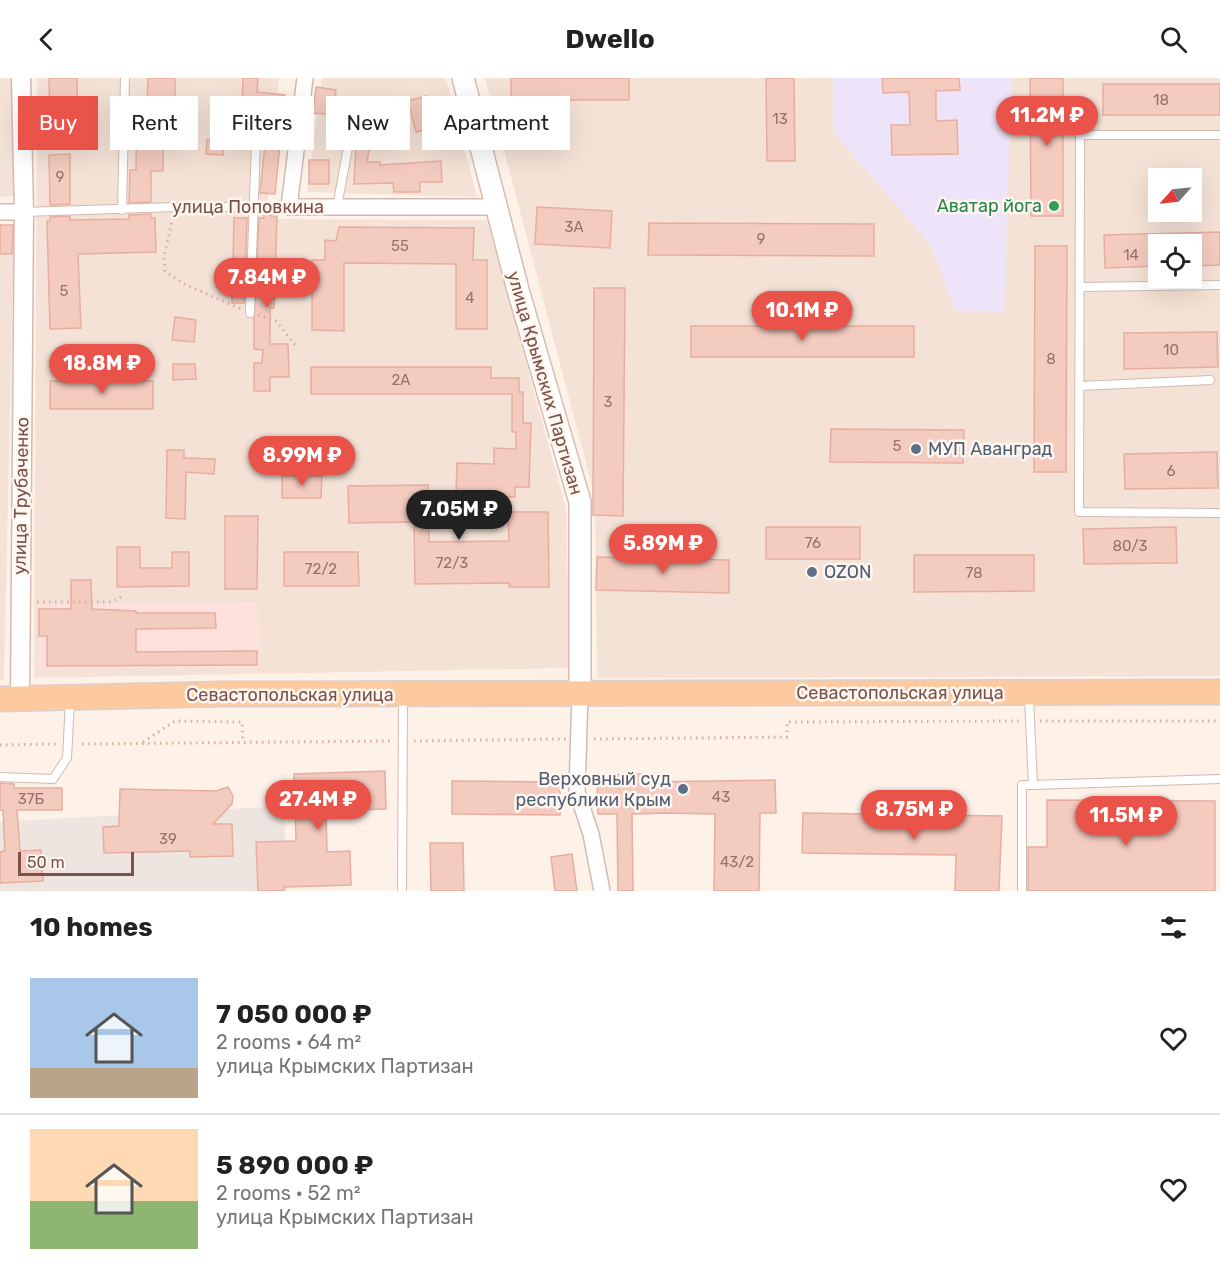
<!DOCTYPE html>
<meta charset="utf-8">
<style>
:root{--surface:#fff;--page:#f2f2f2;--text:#222;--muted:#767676;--line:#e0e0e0;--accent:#ea534a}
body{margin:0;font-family:Rubik,sans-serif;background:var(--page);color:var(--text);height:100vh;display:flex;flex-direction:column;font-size:22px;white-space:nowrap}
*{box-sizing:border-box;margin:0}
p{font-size:20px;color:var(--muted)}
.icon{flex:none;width:33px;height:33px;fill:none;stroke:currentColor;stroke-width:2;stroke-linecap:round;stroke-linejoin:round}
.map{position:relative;height:813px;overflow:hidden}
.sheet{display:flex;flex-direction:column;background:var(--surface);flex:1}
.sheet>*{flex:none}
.top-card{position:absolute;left:18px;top:18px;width:600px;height:54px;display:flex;gap:12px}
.needle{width:39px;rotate:243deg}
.tools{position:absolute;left:1148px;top:90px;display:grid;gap:12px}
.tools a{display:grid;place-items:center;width:54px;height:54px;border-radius:0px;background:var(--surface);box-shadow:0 6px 24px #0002;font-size:30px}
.scale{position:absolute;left:18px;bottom:15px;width:116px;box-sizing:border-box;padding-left:6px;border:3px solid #79534b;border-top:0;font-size:16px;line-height:21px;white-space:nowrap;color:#79534b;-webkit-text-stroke:4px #fff6ef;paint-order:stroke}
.price{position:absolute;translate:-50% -51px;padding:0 14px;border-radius:21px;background:var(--accent);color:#fff;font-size:20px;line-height:39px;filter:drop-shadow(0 2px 3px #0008)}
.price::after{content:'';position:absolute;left:50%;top:36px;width:18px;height:14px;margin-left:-9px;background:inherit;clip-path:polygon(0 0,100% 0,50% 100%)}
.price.on{background:#222;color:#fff}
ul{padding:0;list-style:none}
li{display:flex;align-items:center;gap:18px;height:150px;padding:0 30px}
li+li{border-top:2px solid var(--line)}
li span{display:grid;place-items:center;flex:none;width:168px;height:120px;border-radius:0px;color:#555}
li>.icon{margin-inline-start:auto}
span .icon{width:72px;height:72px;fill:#fffc;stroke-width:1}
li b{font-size:26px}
h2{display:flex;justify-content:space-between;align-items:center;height:72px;padding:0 30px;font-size:26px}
.pill{padding:0 21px;border-radius:0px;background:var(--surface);box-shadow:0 6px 24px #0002;font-size:21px;line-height:54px}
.pill.on{background:var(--accent);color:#fff}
header{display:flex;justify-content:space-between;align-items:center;height:78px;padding:0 30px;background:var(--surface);font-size:27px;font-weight:700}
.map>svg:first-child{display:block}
.residential{fill:#f5e2d6;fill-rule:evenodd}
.commercial{fill:#fee0dc}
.industrial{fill:#eee5e1}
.education{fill:#eee4fa}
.building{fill:#f4cbbf;stroke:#e7ae9f;stroke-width:1.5}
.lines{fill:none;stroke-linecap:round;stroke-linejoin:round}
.service-casing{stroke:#d3bab0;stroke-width:10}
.minor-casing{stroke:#d3bab0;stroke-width:18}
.tertiary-casing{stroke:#d3bab0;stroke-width:21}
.secondary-casing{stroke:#d8baaf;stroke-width:24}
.primary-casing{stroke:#d9cfcd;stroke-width:27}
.path{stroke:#d9aea1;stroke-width:3;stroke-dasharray:1.5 4.5;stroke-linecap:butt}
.service{stroke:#fff;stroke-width:8}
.minor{stroke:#fff;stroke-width:15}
.tertiary{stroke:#fff;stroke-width:18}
.secondary{stroke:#fff;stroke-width:21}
.primary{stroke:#fdca9f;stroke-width:24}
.leisure-dot{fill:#2e9e5b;stroke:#fff6ef;stroke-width:2}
.service-dot{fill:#5c6f8a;stroke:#fff6ef;stroke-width:2}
.labels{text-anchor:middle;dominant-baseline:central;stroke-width:5;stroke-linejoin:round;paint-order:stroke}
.number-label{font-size:15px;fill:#987168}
.leisure-label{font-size:18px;fill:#27864d;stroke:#fff6ef;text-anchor:end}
.street-label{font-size:18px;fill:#79534b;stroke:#fff6ef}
.service-label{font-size:18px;fill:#4e5e75;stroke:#fff6ef;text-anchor:start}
</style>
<header><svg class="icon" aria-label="back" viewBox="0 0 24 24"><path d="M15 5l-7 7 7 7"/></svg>Dwello<svg class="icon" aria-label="search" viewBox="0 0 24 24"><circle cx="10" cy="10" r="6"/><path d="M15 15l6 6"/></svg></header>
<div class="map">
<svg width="1220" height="813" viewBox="0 0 1220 813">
<rect width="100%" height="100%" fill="#fdf1e8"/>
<path class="residential" d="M0 0H11L14 118 0 119Z
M37 0H279L266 141 487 142 566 431 570 590 34 600Z
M322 0H446L477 119 307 114Z
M485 0H1220V598L597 600 595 419ZM1158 100H1191V134H1158ZM1158 166H1191V200H1158Z
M0 151H14L4 602H0Z"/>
<path class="commercial" d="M258 524 259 590H39V526Z"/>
<path class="industrial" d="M284 728 287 813H0V744Z"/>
<path class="education" d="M833 0H1012L1004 235 954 232 931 167 833 54Z"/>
<path class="building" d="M49 0H77L78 49 50 50Z
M148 0H175V28H164L163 93H151V124L129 125 130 92H136L137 26H147Z
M243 0H258L257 14 285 17 275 116 260 115 269 29 242 27Z
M511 0H629V22H511Z
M766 0H794L795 83H767Z
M882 0H959L960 12 936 13V43L957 42 958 76 892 77 891 47H910L909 14 883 15Z
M1030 0H1063V138H1031Z
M1103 6H1220V37H1103Z
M316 9 336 12 333 37 313 35Z
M426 18 434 49 416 54 408 23Z
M367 27 384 30 380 53 363 51Z
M207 62 224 64 223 77 206 76Z
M356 65 370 68 367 84H380V87L441 83 442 104H420V114H394L393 105 354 106Z
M70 76V126L50 127 49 77Z
M309 82H329V106H309Z
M537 129 612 133 610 170 535 166Z
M151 136V140H155L156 174 78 176 81 250 50 251 47 143H50V139L70 138V142L129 141V137Z
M264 137 277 138 274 230H270V266H288L289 299H270V313H254V285H262L263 272 254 271V240L259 140H264Z
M234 140H247L244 225H232Z
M649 145 874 146V178L648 177Z
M0 147H13L12 176H0Z
M339 149 474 150 473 182H487V251H456V186L344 185V253L312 252V182H325V162L336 163Z
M1220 154V187L1191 188V166H1158V188L1105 190 1104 157Z
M1035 168H1067L1066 394H1034Z
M594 210H625L623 438 593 437Z
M175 239 196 242 194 264 172 262Z
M691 248H914V279H691Z
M1217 254 1218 289 1124 291V255Z
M173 286H195L196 301 173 302Z
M311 289H491V300H519V314H523V345H531L529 409H515V419L456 417 457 385 494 386V370L516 371V354H512V316H311Z
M50 303H153V331H50Z
M831 351 964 352 963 385 830 384Z
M167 372H184V380L215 381 214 396 186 394 185 441 166 440Z
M1217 374 1218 410 1125 411 1124 376Z
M282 398H322L321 420H282Z
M428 407 429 464 509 463 508 434H548L549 509H509V505L415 506 414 444 349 445 348 408Z
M225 438H258L257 511H225Z
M766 449H860V481H766Z
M1176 449 1177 485 1084 486 1083 451Z
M117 469H140V490H172V474H189V508L117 509Z
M284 474H358L359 508H284Z
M914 477H1034V513L914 514Z
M597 479 729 482V515L596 512Z
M71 502H91L92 531 136 533V535H215L216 550 136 551V574L257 573V587L47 588V558H39V531H71Z
M385 693 386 731 326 733 327 774 350 773 351 807 284 809V813H258L256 764 296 763 294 696Z
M647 696V704L775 702 776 735H760L759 813H714L715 736 667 735 632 736 633 813H618L617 736H598L597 697Z
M452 703 560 704V737L452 736Z
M0 705 14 706V710H62V732H17L20 773 41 772 43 803 0 805V774L5 773 3 732H0Z
M228 709 233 718 232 726 213 746H232L233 778 190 779V773L104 775 103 749 119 748 120 711 216 713Z
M1047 722 1215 723V813H1028V769H1047Z
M803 735 1002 738 999 813H955L956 777 802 775Z
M430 765H463L464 813H431Z
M572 776 577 813H555L551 779Z"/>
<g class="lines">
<g class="service-casing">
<path id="service" d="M1220 57H1080L1079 434 1220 435
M337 129 349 64
M122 132 125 0
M24 134 175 129H289
M1081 209 1220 207
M250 235 256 63
M1080 308 1210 302
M1029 619 1033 707 1220 701
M0 699 53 701 67 680 70 622
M402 813 403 620
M1022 813V707H1033"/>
</g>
<g class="minor-casing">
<path id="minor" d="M305 0 289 129H496
M0 134H24
M580 615 577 714 591 756 602 813"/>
</g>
<g class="tertiary-casing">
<path id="tertiary" d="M20 620 24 134 21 0"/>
</g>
<g class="secondary-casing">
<path id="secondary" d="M463 0 518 212 580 424V615"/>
</g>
<g class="primary-casing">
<path id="primary" d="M0 621 222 616 1220 614"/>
</g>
<path class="path" d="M173 139 164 178 165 193 184 206 241 231
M258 237 276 243 296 268
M37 524H112L121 519
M1040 643H1220
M594 661 787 659V644L1019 643
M414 663 566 661
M143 664 175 643 242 644 243 664
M82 666 392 663
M0 667 58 666"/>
<use href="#service" class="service"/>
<use href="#minor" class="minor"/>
<use href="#tertiary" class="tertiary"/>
<use href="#secondary" class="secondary"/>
<use href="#primary" class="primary"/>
</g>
<circle class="leisure-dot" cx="1054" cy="128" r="6"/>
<g class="service-dot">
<circle cx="916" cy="371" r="6"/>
<circle cx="812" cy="494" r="6"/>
<circle cx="683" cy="711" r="6"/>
</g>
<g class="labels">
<g class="number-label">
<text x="1161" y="22">18</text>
<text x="780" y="41">13</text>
<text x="60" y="99">9</text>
<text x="574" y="149">3А</text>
<text x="761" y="161">9</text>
<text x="400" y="168">55</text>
<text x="1131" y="177">14</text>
<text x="64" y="213">5</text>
<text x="470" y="220">4</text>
<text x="1171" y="272">10</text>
<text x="1051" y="281">8</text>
<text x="401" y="302">2А</text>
<text x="608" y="324">3</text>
<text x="897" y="368">5</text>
<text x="1171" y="393">6</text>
<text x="813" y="465">76</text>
<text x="1130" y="468">80/3</text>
<text x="452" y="485">72/3</text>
<text x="321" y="491">72/2</text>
<text x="974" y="495">78</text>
<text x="721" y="719">43</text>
<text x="31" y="721">37Б</text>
<text x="168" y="761">39</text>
<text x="737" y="784">43/2</text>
</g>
<g class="leisure-label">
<text x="1042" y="128">Аватар йога</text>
</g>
<g class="street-label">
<text x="248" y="129">улица Поповкина</text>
<text transform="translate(545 305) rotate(74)">улица Крымских Партизан</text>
<text transform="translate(21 418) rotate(-89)">улица Трубаченко</text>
<text x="900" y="615">Севастопольская улица</text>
<text x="290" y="617">Севастопольская улица</text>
</g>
<g class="service-label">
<text x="928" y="371">МУП Аванград</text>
<text x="824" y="494">OZON</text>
<text x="671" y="701" text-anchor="end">Верховный суд<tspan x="671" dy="21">республики Крым</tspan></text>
</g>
</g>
</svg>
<div class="tools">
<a><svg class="needle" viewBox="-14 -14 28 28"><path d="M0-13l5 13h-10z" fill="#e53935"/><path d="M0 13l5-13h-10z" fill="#767676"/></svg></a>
<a><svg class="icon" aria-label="locate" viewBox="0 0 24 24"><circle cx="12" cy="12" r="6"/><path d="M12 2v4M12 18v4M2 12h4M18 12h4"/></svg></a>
</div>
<div class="scale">50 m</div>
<b class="price" style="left:1047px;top:69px">11.2M ₽</b>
<b class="price" style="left:267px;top:231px">7.84M ₽</b>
<b class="price" style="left:802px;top:264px">10.1M ₽</b>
<b class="price" style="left:102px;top:317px">18.8M ₽</b>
<b class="price" style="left:302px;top:409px">8.99M ₽</b>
<b class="price on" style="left:459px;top:463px">7.05M ₽</b>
<b class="price" style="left:663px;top:497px">5.89M ₽</b>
<b class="price" style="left:318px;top:753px">27.4M ₽</b>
<b class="price" style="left:914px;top:763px">8.75M ₽</b>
<b class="price" style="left:1126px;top:769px">11.5M ₽</b>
<div class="top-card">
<a class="pill on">Buy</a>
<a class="pill">Rent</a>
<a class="pill">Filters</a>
<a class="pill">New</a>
<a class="pill">Apartment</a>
</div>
</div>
<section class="sheet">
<h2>10 homes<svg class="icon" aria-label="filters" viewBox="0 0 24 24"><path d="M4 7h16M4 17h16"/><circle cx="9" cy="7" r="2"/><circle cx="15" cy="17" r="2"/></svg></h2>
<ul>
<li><span style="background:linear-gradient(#a9c7e8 75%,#b9a48a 0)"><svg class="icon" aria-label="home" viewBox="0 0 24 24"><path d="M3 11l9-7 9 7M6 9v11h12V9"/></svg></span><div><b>7 050 000 ₽</b><p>2 rooms · 64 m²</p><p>улица Крымских Партизан</p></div><svg class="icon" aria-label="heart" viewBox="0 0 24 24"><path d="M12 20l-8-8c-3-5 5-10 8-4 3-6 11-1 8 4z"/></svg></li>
<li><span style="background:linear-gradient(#ffd9b3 60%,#8fb573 0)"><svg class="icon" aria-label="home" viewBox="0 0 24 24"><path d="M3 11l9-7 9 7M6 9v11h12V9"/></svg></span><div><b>5 890 000 ₽</b><p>2 rooms · 52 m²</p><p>улица Крымских Партизан</p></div><svg class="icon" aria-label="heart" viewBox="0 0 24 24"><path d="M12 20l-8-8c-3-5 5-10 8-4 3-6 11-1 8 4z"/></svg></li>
</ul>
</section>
